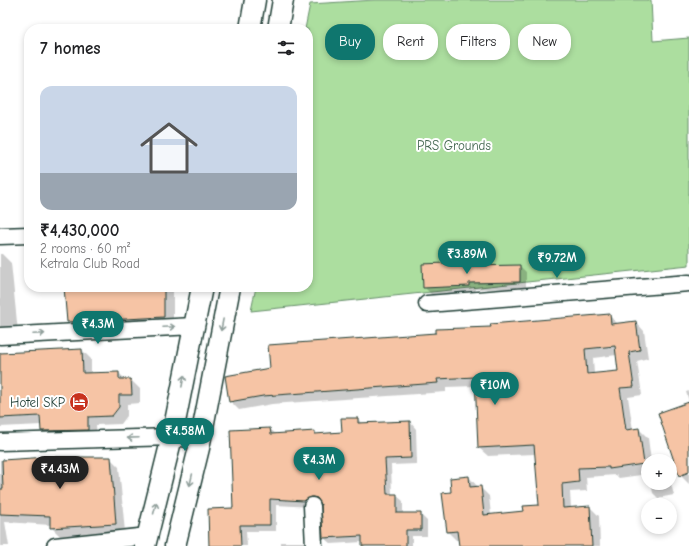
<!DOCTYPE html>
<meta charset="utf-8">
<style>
:root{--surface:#fff;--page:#f6f6f6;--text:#202124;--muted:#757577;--line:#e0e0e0;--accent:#0f766e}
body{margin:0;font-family:"Comic Neue",sans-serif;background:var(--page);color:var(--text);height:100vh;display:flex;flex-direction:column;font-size:15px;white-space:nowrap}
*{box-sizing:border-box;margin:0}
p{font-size:13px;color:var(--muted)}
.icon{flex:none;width:22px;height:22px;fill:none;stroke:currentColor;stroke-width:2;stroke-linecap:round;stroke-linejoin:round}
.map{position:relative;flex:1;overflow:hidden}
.sheet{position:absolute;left:24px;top:24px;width:289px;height:268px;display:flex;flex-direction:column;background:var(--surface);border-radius:16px;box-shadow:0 2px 6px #0003}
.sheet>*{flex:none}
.top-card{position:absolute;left:325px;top:24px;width:304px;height:36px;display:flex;gap:8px}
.buttons{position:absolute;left:641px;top:454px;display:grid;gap:8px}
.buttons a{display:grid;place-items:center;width:36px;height:36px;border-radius:50%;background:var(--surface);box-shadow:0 2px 6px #0003;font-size:20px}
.price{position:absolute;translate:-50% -34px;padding:0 9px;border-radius:14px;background:var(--accent);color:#fff;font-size:13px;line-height:26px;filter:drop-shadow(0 1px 2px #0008)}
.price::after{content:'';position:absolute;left:50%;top:24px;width:12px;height:9px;margin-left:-6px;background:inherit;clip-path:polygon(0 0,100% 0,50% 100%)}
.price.on{background:#222;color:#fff}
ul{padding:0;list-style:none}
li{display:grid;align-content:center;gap:8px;height:212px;padding:0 16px}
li+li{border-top:1px solid var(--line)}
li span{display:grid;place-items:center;height:124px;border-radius:12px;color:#555}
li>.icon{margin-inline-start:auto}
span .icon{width:72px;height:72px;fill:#fffc;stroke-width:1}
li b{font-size:17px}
h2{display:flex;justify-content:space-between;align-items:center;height:48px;padding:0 16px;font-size:17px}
.pill{padding:0 14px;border-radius:16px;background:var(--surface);box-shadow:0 2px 6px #0003;font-size:14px;line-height:36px}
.pill.on{background:var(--accent);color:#fff}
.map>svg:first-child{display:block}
.green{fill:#acde9f;stroke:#668e6a}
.shadow{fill:#0003;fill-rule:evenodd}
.building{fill:#f6c4a5;stroke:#1f3d34;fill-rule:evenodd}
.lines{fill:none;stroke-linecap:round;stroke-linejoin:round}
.minor-casing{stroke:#1f3d34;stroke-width:19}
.major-casing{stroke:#1f3d34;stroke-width:23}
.minor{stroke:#fff;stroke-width:16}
.major{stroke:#fff;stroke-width:20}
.oneway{stroke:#8f9e9a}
.labels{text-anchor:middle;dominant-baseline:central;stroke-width:4;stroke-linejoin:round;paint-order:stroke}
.park-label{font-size:13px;fill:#42654f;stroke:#fff}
.poi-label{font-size:13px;fill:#1f3d34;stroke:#fff;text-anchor:end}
</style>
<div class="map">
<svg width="689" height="546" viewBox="0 0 689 546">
<rect width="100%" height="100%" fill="#fff"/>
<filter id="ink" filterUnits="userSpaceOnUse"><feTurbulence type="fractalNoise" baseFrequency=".025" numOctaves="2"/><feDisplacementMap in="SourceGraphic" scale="8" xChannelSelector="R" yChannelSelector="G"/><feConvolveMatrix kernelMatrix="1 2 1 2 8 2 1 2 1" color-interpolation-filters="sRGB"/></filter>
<g filter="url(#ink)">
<path class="green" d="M375 0H651L653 41 689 38V265L251 311 256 287H308V29H305L310 4Z"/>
<path class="shadow" d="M0 254H2L11 263 18 332 0 333Z
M468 263 472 267 520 266 526 272V288L475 289V292L431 294 424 287Z
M65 287H173V326L77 331 68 321Z
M609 315 618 324 636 322 644 331 648 358 637 361 642 395 628 397 633 430 639 429 648 438 651 461H648V474L619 478 616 475 586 477 587 491 570 492 571 508 590 507 599 516 600 546H460L459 540H456L448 532 452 492 469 477 478 487H480L489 496 491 515 525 512 540 506 535 454 488 456 479 448 476 386 446 387V392L272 404 239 410 230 401 438 334ZM617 355 619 372 594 374 593 358Z
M82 350 91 359V374L119 373 126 380H131L140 389V403L127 404V416L121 424 96 425 97 439 51 440 42 431V425L0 427V354Z
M689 391V401L686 392Z
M689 403V484L680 475Z
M358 419 363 424 410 422 416 429 417 464 391 465 392 495H396L403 501V514H420L427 521V536H412V546H363V542L331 544 324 538 321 503H318L311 507 276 505V531H246L247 546H210L234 509 270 429 276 434 314 432 317 435 343 433Z
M48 458H110L119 467 125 532 60 536 51 527V525L5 522 9 546H0V460Z
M670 480 674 495 658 498 653 493 651 483H670Z
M281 542H304L308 546H281Z"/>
<path class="building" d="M468 262 469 266 520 265V282L469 283V286L423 288 422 264Z
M64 287H164V317L67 322Z
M610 314 611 324 636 321 640 350 629 352 634 387 620 388 626 430 639 428 644 464 609 469V467L578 468 579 482 562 484 563 508 590 506 592 546H459L457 531 447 532 442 493 451 492 450 478 469 476 470 487 481 486 484 515 524 511 523 506 539 505 534 445 478 448 475 377 437 379 438 383 263 396 229 402 225 376 270 368 268 345 436 333V329L491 327 490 324ZM615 346 618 371 587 374 585 349Z
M82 349 83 373 119 372V379H131L132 395H119V407L112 416 88 417V430L41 431 40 416 0 418V353Z
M689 402V472L679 476 658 413Z
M341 418H358V423L410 421 411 458 385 459 387 494H397V513H421V530H406V546H362V536L323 538 321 505 317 498 312 497 304 501 270 499V525H240L241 546H209L208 509 233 508 230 430 270 428 271 434 315 431V434L342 432Z
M48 457H111L116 524 50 528V516L0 514V489H3L2 460Z"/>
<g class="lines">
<g class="minor-casing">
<path id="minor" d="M0 236 29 235
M427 304 689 283
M0 336 194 326
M0 442 172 437 200 440
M312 506 314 546
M55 546 148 536"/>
</g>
<g class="major-casing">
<path id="major" d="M250 29 255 0
M278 29 283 0
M145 546 172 437 202 287
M175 546 199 448 230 287"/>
</g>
<use href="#minor" class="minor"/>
<use href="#major" class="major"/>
</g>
<defs><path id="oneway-shaft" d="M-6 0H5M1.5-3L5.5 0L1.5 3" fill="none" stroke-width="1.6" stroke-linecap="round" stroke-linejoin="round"/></defs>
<g class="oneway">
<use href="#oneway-shaft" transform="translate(222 325) rotate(101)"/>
<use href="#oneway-shaft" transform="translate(169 327) rotate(-3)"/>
<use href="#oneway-shaft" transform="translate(39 334) rotate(-3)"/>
<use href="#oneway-shaft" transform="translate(183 381) rotate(-79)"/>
<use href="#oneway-shaft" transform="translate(133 438) rotate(178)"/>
<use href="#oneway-shaft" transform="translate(191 480) rotate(103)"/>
<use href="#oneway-shaft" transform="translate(155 508) rotate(-76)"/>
</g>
</g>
<defs>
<g id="hotel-disc" transform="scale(1)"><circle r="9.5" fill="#c8321e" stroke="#fff"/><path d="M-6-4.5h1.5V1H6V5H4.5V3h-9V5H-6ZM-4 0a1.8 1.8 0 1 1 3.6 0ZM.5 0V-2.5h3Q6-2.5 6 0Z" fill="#fff"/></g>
</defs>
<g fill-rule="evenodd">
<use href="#hotel-disc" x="79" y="402"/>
</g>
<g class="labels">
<g class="park-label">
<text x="454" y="145">PRS Grounds</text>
</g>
<g class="poi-label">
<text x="65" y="402">Hotel SKP</text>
</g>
</g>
</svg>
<div class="buttons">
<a>+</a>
<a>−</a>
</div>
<b class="price" style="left:467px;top:275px">₹3.89M</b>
<b class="price" style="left:557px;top:279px">₹9.72M</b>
<b class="price" style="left:98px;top:345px">₹4.3M</b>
<b class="price" style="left:495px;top:406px">₹10M</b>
<b class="price" style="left:185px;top:452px">₹4.58M</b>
<b class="price" style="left:319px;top:481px">₹4.3M</b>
<b class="price on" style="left:60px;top:490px">₹4.43M</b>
<div class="top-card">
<a class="pill on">Buy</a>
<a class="pill">Rent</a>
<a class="pill">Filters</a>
<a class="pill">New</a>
</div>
<section class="sheet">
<h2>7 homes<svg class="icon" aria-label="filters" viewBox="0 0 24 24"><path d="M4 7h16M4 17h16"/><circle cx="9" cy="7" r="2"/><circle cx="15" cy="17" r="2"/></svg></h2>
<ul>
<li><span style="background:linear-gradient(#c9d6e8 70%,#9aa5b1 0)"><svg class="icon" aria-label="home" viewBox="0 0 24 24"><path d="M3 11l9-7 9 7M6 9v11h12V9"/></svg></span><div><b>₹4,430,000</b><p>2 rooms · 60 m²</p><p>Ketrala Club Road</p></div></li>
</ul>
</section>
</div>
